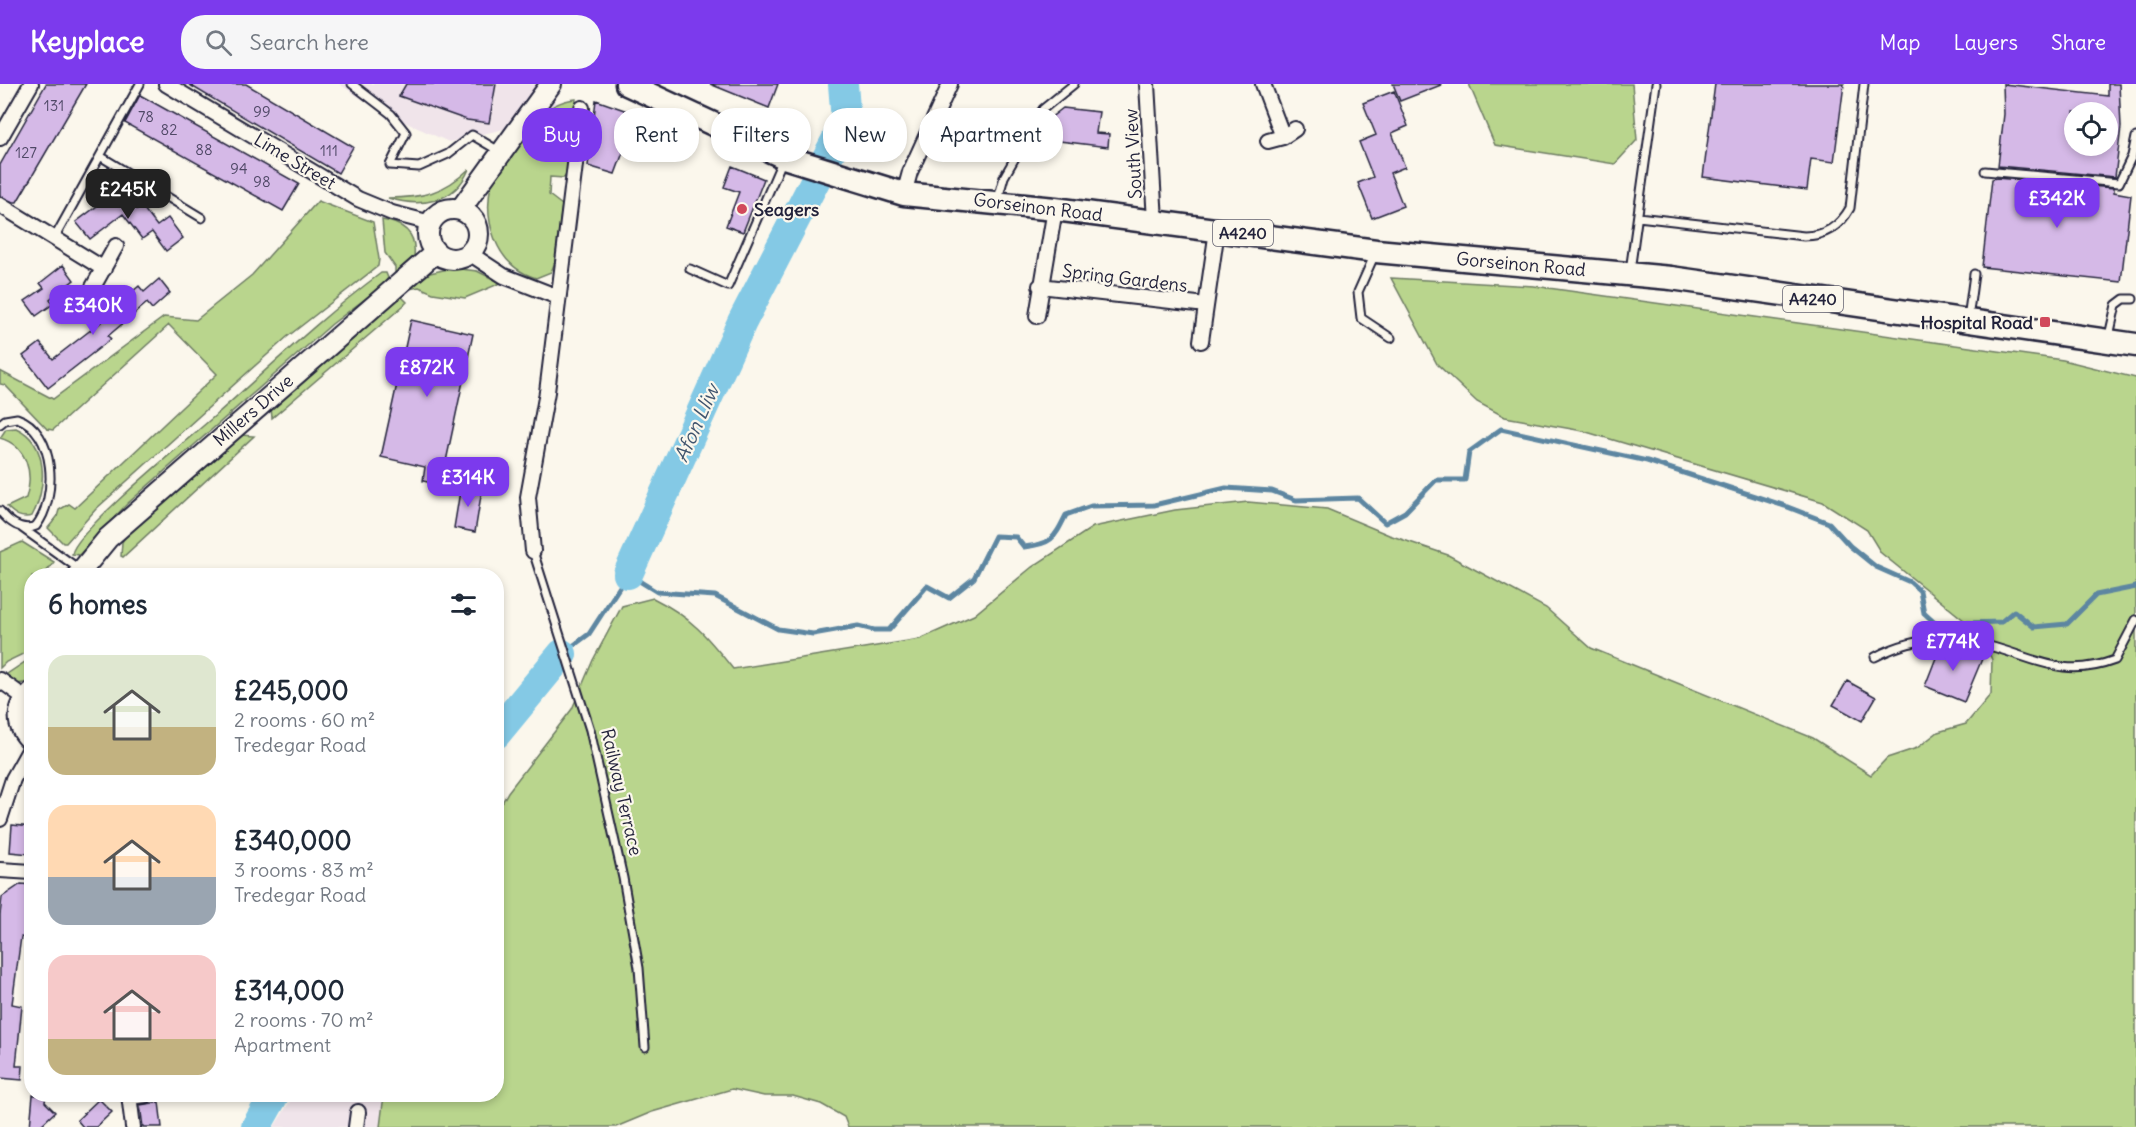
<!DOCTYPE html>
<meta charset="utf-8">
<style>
:root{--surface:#fff;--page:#f6f6f7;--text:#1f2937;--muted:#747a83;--accent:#7c3aed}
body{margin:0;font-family:Delius,sans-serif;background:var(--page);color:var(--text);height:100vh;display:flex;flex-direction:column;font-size:22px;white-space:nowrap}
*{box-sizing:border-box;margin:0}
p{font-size:20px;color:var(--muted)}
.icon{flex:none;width:33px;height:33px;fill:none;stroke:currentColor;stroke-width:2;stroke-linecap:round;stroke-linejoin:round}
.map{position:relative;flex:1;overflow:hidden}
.details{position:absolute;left:24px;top:484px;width:480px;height:534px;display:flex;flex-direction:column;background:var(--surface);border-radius:24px;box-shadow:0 3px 9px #0003}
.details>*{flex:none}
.banner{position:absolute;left:522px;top:24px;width:570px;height:54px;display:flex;gap:12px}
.tools{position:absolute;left:2064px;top:18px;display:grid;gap:12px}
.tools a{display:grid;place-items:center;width:54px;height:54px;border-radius:50%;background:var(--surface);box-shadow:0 3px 9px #0003;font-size:30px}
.price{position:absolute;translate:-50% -51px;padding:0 14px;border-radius:12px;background:var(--accent);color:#fff;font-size:20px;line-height:39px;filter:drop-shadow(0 2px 3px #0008)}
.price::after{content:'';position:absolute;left:50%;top:36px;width:18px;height:14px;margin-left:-9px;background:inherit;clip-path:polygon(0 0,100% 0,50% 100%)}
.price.active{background:#222;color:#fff}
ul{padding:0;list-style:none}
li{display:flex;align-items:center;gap:18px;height:150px;padding:0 24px}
li span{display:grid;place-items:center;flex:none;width:168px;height:120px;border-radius:18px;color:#555}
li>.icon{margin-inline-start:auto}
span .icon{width:72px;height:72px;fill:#fffc;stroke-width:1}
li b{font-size:26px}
h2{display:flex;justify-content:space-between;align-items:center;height:72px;padding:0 24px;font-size:26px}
.tag{padding:0 21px;border-radius:24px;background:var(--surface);box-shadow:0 3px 9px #0003;font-size:21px;line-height:54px}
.tag.active{background:var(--accent);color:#fff}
header{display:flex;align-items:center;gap:36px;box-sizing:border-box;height:84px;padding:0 30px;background:var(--accent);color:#fff}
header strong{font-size:28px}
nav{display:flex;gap:33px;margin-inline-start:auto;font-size:21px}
.search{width:420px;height:54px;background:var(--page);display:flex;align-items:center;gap:15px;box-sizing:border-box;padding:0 21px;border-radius:24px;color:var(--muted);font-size:22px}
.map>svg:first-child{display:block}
.built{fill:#f0e4ea}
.green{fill:#b9d58d;stroke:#6e7c64;stroke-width:1.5}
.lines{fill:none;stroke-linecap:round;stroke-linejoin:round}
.stream{stroke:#5d86a1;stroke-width:5}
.river{stroke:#84c9e5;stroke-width:30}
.building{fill:#d5b9e7;stroke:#22223b;stroke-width:1.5;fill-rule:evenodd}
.lane-casing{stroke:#22223b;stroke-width:11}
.street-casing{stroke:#22223b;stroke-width:18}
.secondary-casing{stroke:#22223b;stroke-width:24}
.primary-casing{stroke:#22223b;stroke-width:27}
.lane{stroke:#fbf7ec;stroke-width:7}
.street{stroke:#fbf7ec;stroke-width:14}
.secondary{stroke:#fbf7ec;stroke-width:20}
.primary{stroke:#fbf7ec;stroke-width:22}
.poi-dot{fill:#d1495b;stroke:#fbf7ec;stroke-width:2}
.labels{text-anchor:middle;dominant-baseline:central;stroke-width:4.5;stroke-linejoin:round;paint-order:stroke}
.number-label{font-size:15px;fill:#4f4866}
.shield{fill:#fbf7ec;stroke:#636270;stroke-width:1.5}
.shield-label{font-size:16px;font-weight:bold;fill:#22223b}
.street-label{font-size:18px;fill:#22223b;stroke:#fbf7ec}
.poi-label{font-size:18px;font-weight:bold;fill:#22223b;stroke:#fbf7ec;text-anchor:start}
.water-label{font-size:20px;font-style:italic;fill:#3f546e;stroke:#fbf7ec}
</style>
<header>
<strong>Keyplace</strong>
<div class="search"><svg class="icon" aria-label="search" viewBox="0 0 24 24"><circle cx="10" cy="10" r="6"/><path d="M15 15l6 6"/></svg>Search here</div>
<nav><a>Map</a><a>Layers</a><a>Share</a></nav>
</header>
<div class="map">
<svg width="2136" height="1043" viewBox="0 0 2136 1043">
<rect width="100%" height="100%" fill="#fbf7ec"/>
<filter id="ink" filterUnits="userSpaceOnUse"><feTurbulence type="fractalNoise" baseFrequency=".0167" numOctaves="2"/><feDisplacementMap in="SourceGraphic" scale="12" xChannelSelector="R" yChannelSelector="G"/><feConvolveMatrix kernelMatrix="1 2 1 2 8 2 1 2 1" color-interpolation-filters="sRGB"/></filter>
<g filter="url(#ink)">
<path class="built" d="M339 0H560L551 34 449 58 382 28Z
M294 1011H384L380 1043H274Z"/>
<path class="green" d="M1469 0H1632L1637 56 1615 80 1495 61Z
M576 15 568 88 564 94 550 93 549 111 562 121 555 178 551 188 536 194C495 182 482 135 492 97 513 67 535 18 576 15Z
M469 85C455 119 421 124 388 114 422 114 444 109 469 85Z
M318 117 373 138 379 175 378 182 287 253 96 425 66 459H63L48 444 57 433 59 426 69 420 75 424 217 290 169 241 53 346 47 345 5 301 0 300V287L53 315 164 233 196 236 252 191Z
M382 136C402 139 417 148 414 172L395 189V183L385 169Z
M452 184 477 187 501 199 465 214 433 209 419 203 409 205 430 189Z
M381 189H386L388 194 382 202 332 240 127 420 79 471 72 470C75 447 195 350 218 329 272 281 323 232 381 189Z
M1391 194 1534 202 2063 276 2136 294V1043H848L844 1033 821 1020 793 1012H764L732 1005 652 1028 616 1043H380L384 1011H496L497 728 508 708 572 625 593 576 622 522 653 514C691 533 707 552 733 585L920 555 974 531 1032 483 1093 443 1175 426 1248 418 1327 425 1389 451 1448 471 1546 524 1591 564 1813 654 1871 691 1887 674 1917 664 1938 648 1966 640 1991 610 1992 576 1981 550 1881 469 1867 446 1823 418 1583 347 1505 333 1477 318 1437 280Z
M400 211 407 218 403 222 272 334 271 324Z
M16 344C49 359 47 405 32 432 21 435 15 431 7 423L26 414C34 389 27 362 0 354L6 345Z
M240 351 254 352 123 473 121 472 122 458 128 448Z
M22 458 54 478 43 492H32L31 527 25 569 6 578 0 584V468Z
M31 574V598L16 600 4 592Z"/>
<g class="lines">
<path class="stream" d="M562 570 589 550 628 490 657 508 715 512 778 545 813 550 858 542 874 546H889L927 502 949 514 974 494 995 452 1016 453 1024 463C1052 460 1054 455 1066 431L1091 422 1154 421 1226 404 1272 407 1296 416 1358 414 1385 439 1405 428 1436 396H1465L1469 368 1501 345 1647 377 1785 422 1829 439 1850 462 1876 483 1910 498 1920 507 1924 529 1935 539 1954 543 1966 539 2001 538 2014 527 2034 543 2067 540 2096 511 2136 503"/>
<path class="river" d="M628 490 742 238 846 37 843 0
M496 650 562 570
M256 1043 274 1011"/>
</g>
<path class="building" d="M46 0H86L17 118H13L0 112V81Z
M188 0H246L353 63 338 89Z
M406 0H496L489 39 467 36 399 12Z
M710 0H778L769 24Z
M1393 0H1440L1441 1 1400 17Z
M1715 0H1844L1834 78 1811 75 1807 106 1703 93Z
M2003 0 2108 12V0H2119L2121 43 2115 93 1998 82 2004 30ZM2074 28H2108V62H2074Z
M1394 7 1408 42 1392 49 1405 83 1390 89 1403 122 1372 134 1358 99 1373 93 1359 58 1376 51 1363 19Z
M140 11 299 100 283 127 125 39Z
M596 16 647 34 633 69 624 66 615 90 588 82Z
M1063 24 1099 28 1096 49 1109 50 1108 63 1043 55 1045 38Z
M732 82 764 95 743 148 726 142 739 108 724 103Z
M1996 94 2114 104V108L2131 111 2121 198 1982 183 1992 95Z
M121 104 137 125 141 121 157 142 168 134 183 154 166 167 152 148 142 155 123 130 90 155 76 138Z
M63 181 74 196 50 215 53 220 36 232 25 217 44 204 40 199Z
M159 195 170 209 152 225 147 219 108 252 111 255 48 304 23 272 40 259 53 275 101 238 99 236 139 202 144 208Z
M411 236 473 250 441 401 423 397 425 383 381 373Z
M461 401 482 405 475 448 454 444Z
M1941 561H1948L1982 575 1964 618 1925 602Z
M1847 597 1876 613 1862 637 1833 621Z
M12 741 32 743 30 770 10 768Z
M21 800 32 801 27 854 21 853 12 920 22 922 16 982H23L22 996 0 994V831L2 813Z
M33 1011H46L45 1018 55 1028 39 1043H30Z
M99 1015 112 1028 96 1043H83L77 1036Z
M159 1018 162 1043H143L140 1021Z"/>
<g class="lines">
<g class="lane-casing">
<path id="lane" d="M352 0 391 30 406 49 390 81 419 83 448 70 472 51 499 67
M100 72 202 134
M1985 87 2119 99 2132 72 2136 53
M998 115 1004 93 1043 25 1074 0
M1638 133 1804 152C1826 152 1840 142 1850 124L1864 0
M55 153 140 0
M1374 172 1358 208 1361 234 1391 254
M690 185 728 202 783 75
M1630 187 1656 0
M1968 235 1974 190
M2109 252 2116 221 2124 215H2133
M0 340 5 336 17 334C56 347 58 414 36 442 22 448 9 438 0 427
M22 444 79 485
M533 467 590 646 623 794 639 884 645 963
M1875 573C1907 556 1941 551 1977 559 2030 570 2059 597 2115 576L2136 536"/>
</g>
<g class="street-casing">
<path id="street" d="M166 0 358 115 392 129 431 139
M1147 0 1155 137
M1263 0 1283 53
M0 54 31 0
M1268 57 1283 53 1295 45
M904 110 910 88 950 0
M0 121 104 185
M469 169 504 192 558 213
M1040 202 1206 221
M93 203 116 162
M1037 232 1055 125
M1201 257 1217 146
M533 467 528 413 547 308 582 24
M0 596 25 614
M0 735 13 695 32 661
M0 786 32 788
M129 1011 133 1043
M129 1013 146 1011
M356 1043 358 1028"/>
</g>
<g class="secondary-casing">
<path id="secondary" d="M428 150a25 25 0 1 1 50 0a25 25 0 1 1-50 0Z
M460 126 551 0
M77 492 108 454 436 168
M32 608C16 623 15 643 32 657"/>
</g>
<g class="primary-casing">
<path id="primary" d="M627 0 784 73 904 110 1055 125 1376 167 1671 194 2136 261"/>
</g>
<use href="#lane" class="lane"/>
<use href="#street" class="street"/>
<use href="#secondary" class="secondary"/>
<use href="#primary" class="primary"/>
</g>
</g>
<g class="poi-dot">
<circle cx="742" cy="125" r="6"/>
<rect x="2039" y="232" width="12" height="12" rx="3"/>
</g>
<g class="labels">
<g class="number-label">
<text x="54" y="21">131</text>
<text x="262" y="27">99</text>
<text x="146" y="32">78</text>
<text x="169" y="45">82</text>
<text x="204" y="65">88</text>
<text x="329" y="66">111</text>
<text x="26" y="68">127</text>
<text x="239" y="84">94</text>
<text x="262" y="97">98</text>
</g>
<g class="shield">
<rect x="1213" y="136" width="60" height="26" rx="4.5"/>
<rect x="1783" y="202" width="60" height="26" rx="4.5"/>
</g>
<g class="shield-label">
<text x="1243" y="149">A4240</text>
<text x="1813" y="215">A4240</text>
</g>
<g class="street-label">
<text transform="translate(1133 70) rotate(-93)">South View</text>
<text transform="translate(295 77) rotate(31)">Lime Street</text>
<text transform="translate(1038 123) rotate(7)">Gorseinon Road</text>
<text transform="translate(1521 180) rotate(5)">Gorseinon Road</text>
<text transform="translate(1125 194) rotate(7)">Spring Gardens</text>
<text transform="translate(253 326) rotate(-41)">Millers Drive</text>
<text transform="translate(622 708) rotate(77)">Railway Terrace</text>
</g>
<g class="poi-label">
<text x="754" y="125">Seagers</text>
<text x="2033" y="238" text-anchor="end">Hospital Road</text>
</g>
<g class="water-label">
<text transform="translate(696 339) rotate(-66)">Afon Lliw</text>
</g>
</g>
</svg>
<div class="tools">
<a><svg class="icon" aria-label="locate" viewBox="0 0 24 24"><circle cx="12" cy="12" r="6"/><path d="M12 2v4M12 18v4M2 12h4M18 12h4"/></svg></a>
</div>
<b class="price active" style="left:128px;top:136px">£245K</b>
<b class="price" style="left:2057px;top:145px">£342K</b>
<b class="price" style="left:93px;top:252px">£340K</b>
<b class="price" style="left:427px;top:314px">£872K</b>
<b class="price" style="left:468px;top:424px">£314K</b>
<b class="price" style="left:1953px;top:588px">£774K</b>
<div class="banner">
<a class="tag active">Buy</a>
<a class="tag">Rent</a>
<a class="tag">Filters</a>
<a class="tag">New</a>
<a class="tag">Apartment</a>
</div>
<section class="details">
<h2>6 homes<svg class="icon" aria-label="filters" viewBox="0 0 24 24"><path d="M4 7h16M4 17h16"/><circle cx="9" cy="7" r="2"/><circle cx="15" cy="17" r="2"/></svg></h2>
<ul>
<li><span style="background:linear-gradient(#dfe7d0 60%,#c2b280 0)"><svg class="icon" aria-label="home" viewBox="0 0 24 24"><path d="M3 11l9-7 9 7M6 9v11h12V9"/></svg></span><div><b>£245,000</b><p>2 rooms · 60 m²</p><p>Tredegar Road</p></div></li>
<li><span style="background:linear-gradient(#ffd9b3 60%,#9aa5b1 0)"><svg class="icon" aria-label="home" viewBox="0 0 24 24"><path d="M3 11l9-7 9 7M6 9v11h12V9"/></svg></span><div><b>£340,000</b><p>3 rooms · 83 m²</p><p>Tredegar Road</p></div></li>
<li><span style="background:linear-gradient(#f6c9c9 70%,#c2b280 0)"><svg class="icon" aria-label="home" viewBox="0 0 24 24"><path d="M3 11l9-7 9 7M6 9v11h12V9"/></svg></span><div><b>£314,000</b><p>2 rooms · 70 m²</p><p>Apartment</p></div></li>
</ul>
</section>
</div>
